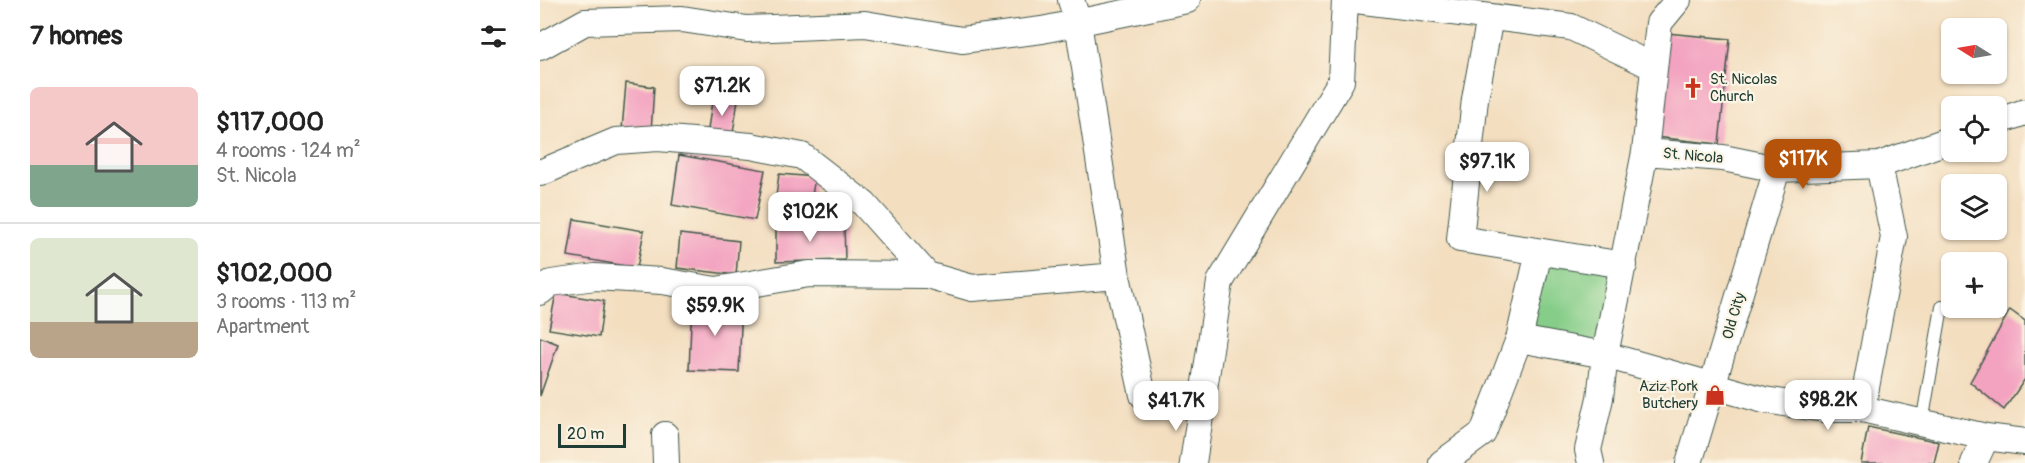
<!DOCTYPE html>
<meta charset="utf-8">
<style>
:root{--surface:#fff;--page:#f2f2f2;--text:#222;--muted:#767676;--line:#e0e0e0;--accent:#b45309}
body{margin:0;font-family:Pangolin,sans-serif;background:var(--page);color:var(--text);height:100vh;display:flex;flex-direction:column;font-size:22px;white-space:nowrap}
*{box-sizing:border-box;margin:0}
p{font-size:20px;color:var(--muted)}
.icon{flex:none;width:33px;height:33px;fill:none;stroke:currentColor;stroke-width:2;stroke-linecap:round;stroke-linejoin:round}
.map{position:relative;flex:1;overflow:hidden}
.drawer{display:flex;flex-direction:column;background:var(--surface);width:540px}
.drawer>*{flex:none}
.needle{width:39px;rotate:281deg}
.tools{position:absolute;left:1401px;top:18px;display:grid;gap:12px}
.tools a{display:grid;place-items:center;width:66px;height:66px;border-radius:9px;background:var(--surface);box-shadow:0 2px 4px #0004;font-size:30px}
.scale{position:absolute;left:18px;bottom:15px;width:68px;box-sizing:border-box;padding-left:6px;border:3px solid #1f3d34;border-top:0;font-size:16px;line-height:21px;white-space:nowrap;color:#1f3d34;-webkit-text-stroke:4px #fcf5e5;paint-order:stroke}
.price{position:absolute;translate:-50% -51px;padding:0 14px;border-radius:12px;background:#fff;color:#222;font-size:20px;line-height:39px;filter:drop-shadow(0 2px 3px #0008)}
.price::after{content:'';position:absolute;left:50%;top:36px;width:18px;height:14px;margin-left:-9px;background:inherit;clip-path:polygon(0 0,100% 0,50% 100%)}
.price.selected{background:var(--accent);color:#fff}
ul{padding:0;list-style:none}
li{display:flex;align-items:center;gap:18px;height:150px;padding:0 30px}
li+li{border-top:2px solid var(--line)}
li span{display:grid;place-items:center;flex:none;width:168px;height:120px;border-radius:9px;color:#555}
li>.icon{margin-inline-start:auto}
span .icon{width:72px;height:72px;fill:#fffc;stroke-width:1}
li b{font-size:26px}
h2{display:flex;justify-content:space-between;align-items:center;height:72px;padding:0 30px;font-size:26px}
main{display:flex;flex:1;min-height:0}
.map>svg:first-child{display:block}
.green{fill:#86cd89;stroke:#52855e;stroke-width:1.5}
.building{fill:#f3a2c0}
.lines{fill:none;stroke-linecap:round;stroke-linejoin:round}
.service-casing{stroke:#3f5549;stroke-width:14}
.minor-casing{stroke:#3f5549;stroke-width:28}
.service{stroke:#fff;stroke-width:12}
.minor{stroke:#fff;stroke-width:26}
.labels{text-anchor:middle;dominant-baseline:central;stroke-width:4.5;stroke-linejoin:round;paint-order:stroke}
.poi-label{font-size:15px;fill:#1f3d34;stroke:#fcf5e5;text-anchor:start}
.street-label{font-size:15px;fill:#1f3d34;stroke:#fcf5e5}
</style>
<main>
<section class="drawer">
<h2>7 homes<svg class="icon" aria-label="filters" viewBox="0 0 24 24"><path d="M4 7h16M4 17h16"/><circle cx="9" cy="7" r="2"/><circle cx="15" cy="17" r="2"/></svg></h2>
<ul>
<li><span style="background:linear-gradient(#f6c9c9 65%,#7fa58c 0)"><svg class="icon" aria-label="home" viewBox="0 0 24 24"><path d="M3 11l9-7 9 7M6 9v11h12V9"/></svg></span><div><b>$117,000</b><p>4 rooms · 124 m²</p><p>St. Nicola</p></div></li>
<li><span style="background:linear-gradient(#dfe7d0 70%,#b9a48a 0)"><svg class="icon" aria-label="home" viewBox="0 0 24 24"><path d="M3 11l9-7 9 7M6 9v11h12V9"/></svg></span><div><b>$102,000</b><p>3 rooms · 113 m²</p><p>Apartment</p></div></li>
</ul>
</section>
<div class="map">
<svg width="1485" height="463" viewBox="0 0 1485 463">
<rect width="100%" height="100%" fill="#fcf5e5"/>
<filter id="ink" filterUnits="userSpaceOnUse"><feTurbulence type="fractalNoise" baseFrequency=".0167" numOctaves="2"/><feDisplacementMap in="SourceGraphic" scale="12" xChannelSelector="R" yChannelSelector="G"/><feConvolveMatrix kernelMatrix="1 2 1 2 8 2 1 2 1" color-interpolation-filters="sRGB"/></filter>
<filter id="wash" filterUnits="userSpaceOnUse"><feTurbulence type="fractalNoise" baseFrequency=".008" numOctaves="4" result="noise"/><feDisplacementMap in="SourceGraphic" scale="24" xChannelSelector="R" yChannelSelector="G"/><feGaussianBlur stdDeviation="1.35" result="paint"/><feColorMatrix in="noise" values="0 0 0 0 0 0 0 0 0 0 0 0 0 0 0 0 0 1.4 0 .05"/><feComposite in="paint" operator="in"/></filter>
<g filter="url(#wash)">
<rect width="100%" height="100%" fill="#f3dec0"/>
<path class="green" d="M999 252 1084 265 1065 355 979 339Z"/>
<g id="blocks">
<path class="building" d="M1126 33 1190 39 1179 144 1115 137Z
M86 83 114 87 111 132 82 130Z
M173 95 198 100 192 139 167 136Z
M139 155 225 170 215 220 132 205Z
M239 174 275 177 270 208 235 204Z
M34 219 104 231 97 268 28 256Z
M304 223 305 260 236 262V225Z
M140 234 199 241 196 275 137 268Z
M16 293 64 301 59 337 9 329Z
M152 301 202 304 199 372 149 370Z
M1470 310 1485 321V379L1464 410 1430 382Z
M0 337 18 344 0 396Z
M1328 427 1399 442 1394 463H1321Z"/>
</g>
</g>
<g filter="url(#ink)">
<use href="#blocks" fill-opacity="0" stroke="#3f5549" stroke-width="1.5"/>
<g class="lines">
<g class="service-casing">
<path id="service" d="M1382 423 1402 307"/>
</g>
<g class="minor-casing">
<path id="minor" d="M531 0 538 22 577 276 603 395 661 408
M816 0 1031 27 1114 67
M950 17 935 99 920 239 1084 265
M0 47 45 22 142 19 207 29 325 24 422 40 502 30 647 0
M1456 122 1485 112
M1105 152 1183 158 1237 169 1339 165 1412 139
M0 173 76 141 118 138 211 146 262 156 324 204 387 275
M0 292 11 283 55 277 122 281 176 290 269 274 387 275 432 288 577 276
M979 339 1065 355 1224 400 1284 409H1322L1354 237 1339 165
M1322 409 1446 437 1485 442
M125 435 126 463
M653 463 680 282 801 81 805 0
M902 463 943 433 979 339 999 252
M1051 463 1048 450 1060 398 1065 355 1105 152 1119 23 1138 0
M1149 463 1237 169
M1434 463 1446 437"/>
</g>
<use href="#service" class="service"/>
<use href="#minor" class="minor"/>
</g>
</g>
<defs>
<g id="church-bare" transform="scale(1.62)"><path d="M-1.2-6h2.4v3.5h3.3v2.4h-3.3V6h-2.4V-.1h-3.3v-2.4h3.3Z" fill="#c8321e" stroke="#fcf5e5" stroke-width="2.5" paint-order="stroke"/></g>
<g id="shop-bare" transform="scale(1.62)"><path d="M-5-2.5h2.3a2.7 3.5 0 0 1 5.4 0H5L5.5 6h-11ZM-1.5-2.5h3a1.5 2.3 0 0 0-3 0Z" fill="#c8321e" stroke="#fcf5e5" stroke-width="2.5" paint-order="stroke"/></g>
</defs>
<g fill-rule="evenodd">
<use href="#church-bare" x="1153" y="88"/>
<use href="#shop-bare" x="1175" y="395"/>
</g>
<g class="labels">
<g class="poi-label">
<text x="1170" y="79">St. Nicolas<tspan x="1170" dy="17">Church</tspan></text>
<text x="1158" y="386" text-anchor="end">Aziz Pork<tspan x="1158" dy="17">Butchery</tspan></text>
</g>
<g class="street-label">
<text transform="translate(1153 156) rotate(5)">St. Nicola</text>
<text transform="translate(1194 316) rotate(-74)">Old City</text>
</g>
</g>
</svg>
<div class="tools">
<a><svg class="needle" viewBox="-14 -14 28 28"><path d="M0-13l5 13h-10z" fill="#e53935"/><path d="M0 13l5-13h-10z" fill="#767676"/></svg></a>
<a><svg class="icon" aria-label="locate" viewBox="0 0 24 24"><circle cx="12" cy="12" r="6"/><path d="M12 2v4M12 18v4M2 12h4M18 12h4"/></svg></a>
<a><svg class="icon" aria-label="layers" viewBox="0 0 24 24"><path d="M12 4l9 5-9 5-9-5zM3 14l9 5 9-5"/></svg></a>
<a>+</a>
</div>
<div class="scale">20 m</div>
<b class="price" style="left:182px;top:117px">$71.2K</b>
<b class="price selected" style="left:1263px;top:190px">$117K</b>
<b class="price" style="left:947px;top:193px">$97.1K</b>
<b class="price" style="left:270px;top:243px">$102K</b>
<b class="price" style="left:175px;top:337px">$59.9K</b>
<b class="price" style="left:1288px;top:431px">$98.2K</b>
<b class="price" style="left:636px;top:432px">$41.7K</b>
</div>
</main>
